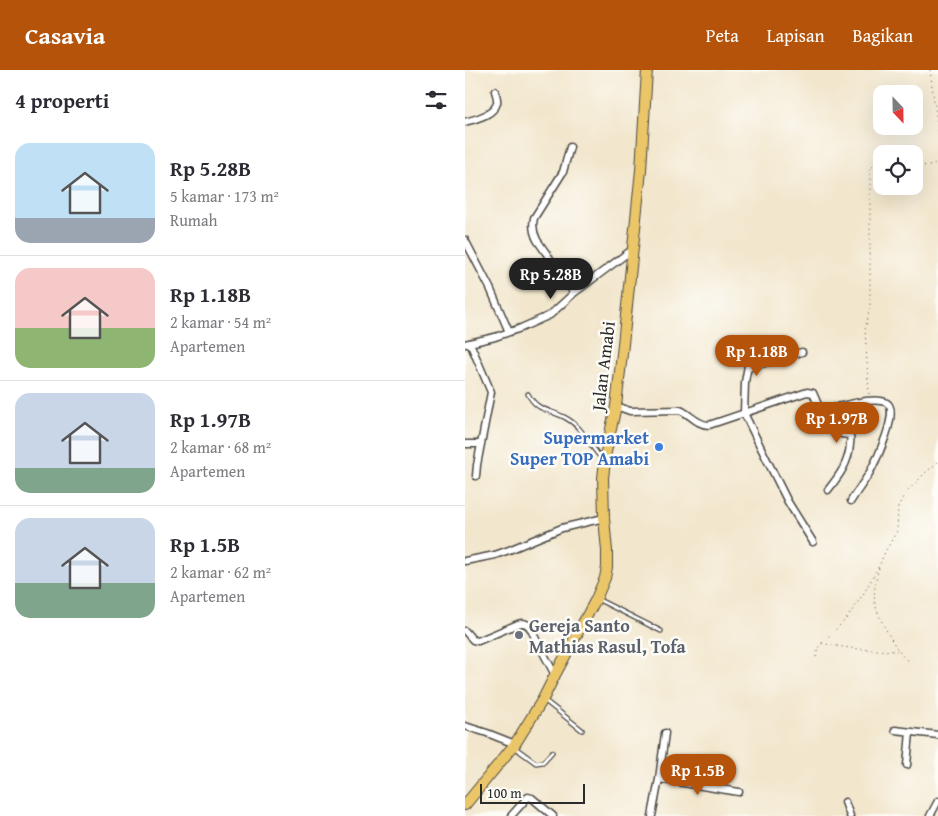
<!DOCTYPE html>
<html lang="id">
<meta charset="utf-8">
<style>
:root{--surface:#fff;--page:#f2f2f3;--text:#2b2b33;--muted:#7c7c81;--line:#e1e1e2;--accent:#b45309}
body{margin:0;font-family:"Gentium Book Plus",serif;background:var(--page);color:var(--text);height:100vh;display:flex;flex-direction:column;font-size:19px;white-space:nowrap}
*{box-sizing:border-box;margin:0}
p{font-size:16px;color:var(--muted)}
.icon{flex:none;width:28px;height:28px;fill:none;stroke:currentColor;stroke-width:2;stroke-linecap:round;stroke-linejoin:round}
.map{position:relative;flex:1;overflow:hidden}
.details{display:flex;flex-direction:column;background:var(--surface);width:465px}
.details>*{flex:none}
.needle{width:32px;rotate:158deg}
.buttons{position:absolute;left:408px;top:15px;display:grid;gap:10px}
.buttons a{display:grid;place-items:center;width:50px;height:50px;border-radius:10px;background:var(--surface);box-shadow:0 5px 20px #0002;font-size:25px}
.scale{position:absolute;left:15px;bottom:12px;width:105px;box-sizing:border-box;padding-left:5px;border:2px solid #2b2b2b;border-top:0;font-size:14px;line-height:18px;white-space:nowrap;color:#2b2b2b;-webkit-text-stroke:4px #fdfcf7;paint-order:stroke}
.price{position:absolute;translate:-50% -42px;padding:0 11px;border-radius:18px;background:var(--accent);color:#fff;font-size:16px;line-height:32px;filter:drop-shadow(0 1px 2px #0008)}
.price::after{content:'';position:absolute;left:50%;top:30px;width:15px;height:11px;margin-left:-8px;background:inherit;clip-path:polygon(0 0,100% 0,50% 100%)}
.price.on{background:#222;color:#fff}
ul{padding:0;list-style:none}
li{display:flex;align-items:center;gap:15px;height:125px;padding:0 15px}
li+li{border-top:1px solid var(--line)}
li span{display:grid;place-items:center;flex:none;width:140px;height:100px;border-radius:15px;color:#555}
li>.icon{margin-inline-start:auto}
span .icon{width:60px;height:60px;fill:#fffc;stroke-width:1}
li b{font-size:21px}
h2{display:flex;justify-content:space-between;align-items:center;height:60px;padding:0 15px;font-size:21px}
header{display:flex;align-items:center;gap:30px;box-sizing:border-box;height:70px;padding:0 25px;background:var(--accent);color:#fff}
header strong{font-size:24px}
nav{display:flex;gap:28px;margin-inline-start:auto;font-size:18px}
main{display:flex;flex:1;min-height:0}
.map>svg:first-child{display:block}
.lines{fill:none;stroke-linecap:round;stroke-linejoin:round}
.service-casing{stroke:#494743;stroke-width:5.5}
.minor-casing{stroke:#494743;stroke-width:9}
.primary-casing{stroke:#494743;stroke-width:12}
.path{stroke:#494743;stroke-width:1;stroke-dasharray:1 4;stroke-linecap:butt}
.service{stroke:#fff;stroke-width:3}
.minor{stroke:#fff;stroke-width:6}
.primary{stroke:#ebc669;stroke-width:10}
.shop-dot{fill:#3f7fe0;stroke:#fdfcf7;stroke-width:2}
.worship-dot{fill:#6b7280;stroke:#fdfcf7;stroke-width:2}
.labels{text-anchor:middle;dominant-baseline:central;stroke-width:5;stroke-linejoin:round;paint-order:stroke}
.street-label{font-size:18px;fill:#2b2b2b;stroke:#fdfcf7}
.shop-label{font-size:18px;font-weight:bold;fill:#366cbe;stroke:#fdfcf7;text-anchor:end}
.worship-label{font-size:18px;font-weight:bold;fill:#5b616d;stroke:#fdfcf7;text-anchor:start}
</style>
<header>
<strong>Casavia</strong>
<nav><a>Peta</a><a>Lapisan</a><a>Bagikan</a></nav>
</header>
<main>
<section class="details">
<h2>4 properti<svg class="icon" aria-label="filters" viewBox="0 0 24 24"><path d="M4 7h16M4 17h16"/><circle cx="9" cy="7" r="2"/><circle cx="15" cy="17" r="2"/></svg></h2>
<ul>
<li><span style="background:linear-gradient(#bfe0f5 75%,#9aa5b1 0)"><svg class="icon" aria-label="home" viewBox="0 0 24 24"><path d="M3 11l9-7 9 7M6 9v11h12V9"/></svg></span><div><b>Rp 5.28B</b><p>5 kamar · 173 m²</p><p>Rumah</p></div></li>
<li><span style="background:linear-gradient(#f6c9c9 60%,#8fb573 0)"><svg class="icon" aria-label="home" viewBox="0 0 24 24"><path d="M3 11l9-7 9 7M6 9v11h12V9"/></svg></span><div><b>Rp 1.18B</b><p>2 kamar · 54 m²</p><p>Apartemen</p></div></li>
<li><span style="background:linear-gradient(#c9d6e8 75%,#7fa58c 0)"><svg class="icon" aria-label="home" viewBox="0 0 24 24"><path d="M3 11l9-7 9 7M6 9v11h12V9"/></svg></span><div><b>Rp 1.97B</b><p>2 kamar · 68 m²</p><p>Apartemen</p></div></li>
<li><span style="background:linear-gradient(#c9d6e8 65%,#7fa58c 0)"><svg class="icon" aria-label="home" viewBox="0 0 24 24"><path d="M3 11l9-7 9 7M6 9v11h12V9"/></svg></span><div><b>Rp 1.5B</b><p>2 kamar · 62 m²</p><p>Apartemen</p></div></li>
</ul>
</section>
<div class="map">
<svg width="473" height="746" viewBox="0 0 473 746">
<rect width="100%" height="100%" fill="#fdfcf7"/>
<filter id="ink" filterUnits="userSpaceOnUse"><feTurbulence type="fractalNoise" baseFrequency=".02" numOctaves="2"/><feDisplacementMap in="SourceGraphic" scale="10" xChannelSelector="R" yChannelSelector="G"/><feConvolveMatrix kernelMatrix="1 2 1 2 8 2 1 2 1" color-interpolation-filters="sRGB"/></filter>
<filter id="wash" filterUnits="userSpaceOnUse"><feTurbulence type="fractalNoise" baseFrequency=".0096" numOctaves="4" result="noise"/><feDisplacementMap in="SourceGraphic" scale="20" xChannelSelector="R" yChannelSelector="G"/><feGaussianBlur stdDeviation="1.12" result="paint"/><feColorMatrix in="noise" values="0 0 0 0 0 0 0 0 0 0 0 0 0 0 0 0 0 1.4 0 .05"/><feComposite in="paint" operator="in"/></filter>
<g filter="url(#wash)">
<rect width="100%" height="100%" fill="#f2e6cc"/>
</g>
<g filter="url(#ink)">
<g class="lines">
<g class="service-casing">
<path id="service" d="M63 324C72 341 83 339 99 347 119 357 123 375 138 390
M132 529 196 561
M79 630 117 660
M49 677 71 693 78 692 87 682"/>
</g>
<g class="minor-casing">
<path id="minor" d="M0 52C10 49 29 45 32 33 33 29 31 25 30 21
M105 77 98 102 69 148C67 156 68 162 72 170L109 223
M0 170 25 218 44 262
M5 273 26 322 12 395 11 406
M283 273 284 290 280 312 279 343 297 380 323 432 348 472
M0 274 30 267 56 258 85 245 109 223 168 179
M283 298 337 282
M151 336 165 341 215 340C225 344 232 355 244 355L342 322 348 323 354 337 357 340C373 338 409 325 422 333 435 341 411 391 405 402 399 412 392 421 386 431
M0 374H16
M363 420C374 406 384 393 385 374 385 373 386 368 385 366 383 364 379 365 377 364 364 362 369 347 372 338
M0 491 30 485 44 480 97 458 139 448
M0 561 8 570 13 571 53 554C58 552 62 553 65 558L90 605
M0 656 22 663 50 674
M430 660 473 665
M442 695 445 662
M194 709 274 722
M380 732 385 746
M46 746 63 727 67 728 88 746
M187 746 194 709 200 663
M465 746 473 731"/>
</g>
<g class="primary-casing">
<path id="primary" d="M0 735 50 674 78 629 90 605 131 529 140 508 142 497V481L139 448 138 408 141 382 151 336 157 284 176 100 182 0"/>
</g>
<path class="path" d="M465 0 473 61
M449 95 465 96 473 93
M404 324 400 260 405 237V97L416 96
M414 498C411 509 408 521 410 533 412 545 432 583 442 590
M357 573C382 579 407 580 432 581
M351 587 353 578 357 573 382 548 399 523 415 494 420 482 432 461 433 437 439 425 460 403 473 392"/>
<use href="#service" class="service"/>
<use href="#minor" class="minor"/>
<use href="#primary" class="primary"/>
</g>
</g>
<circle class="shop-dot" cx="194" cy="377" r="5"/>
<circle class="worship-dot" cx="54" cy="565" r="5"/>
<g class="labels">
<g class="street-label">
<text transform="translate(138 296) rotate(-83)">Jalan Amabi</text>
</g>
<g class="shop-label">
<text x="184" y="367">Supermarket<tspan x="184" dy="21">Super TOP Amabi</tspan></text>
</g>
<g class="worship-label">
<text x="64" y="555">Gereja Santo<tspan x="64" dy="21">Mathias Rasul, Tofa</tspan></text>
</g>
</g>
</svg>
<div class="buttons">
<a><svg class="needle" viewBox="-14 -14 28 28"><path d="M0-13l5 13h-10z" fill="#e53935"/><path d="M0 13l5-13h-10z" fill="#7c7c81"/></svg></a>
<a><svg class="icon" aria-label="locate" viewBox="0 0 24 24"><circle cx="12" cy="12" r="6"/><path d="M12 2v4M12 18v4M2 12h4M18 12h4"/></svg></a>
</div>
<div class="scale">100 m</div>
<b class="price on" style="left:86px;top:230px">Rp 5.28B</b>
<b class="price" style="left:292px;top:307px">Rp 1.18B</b>
<b class="price" style="left:372px;top:374px">Rp 1.97B</b>
<b class="price" style="left:233px;top:726px">Rp 1.5B</b>
</div>
</main>
